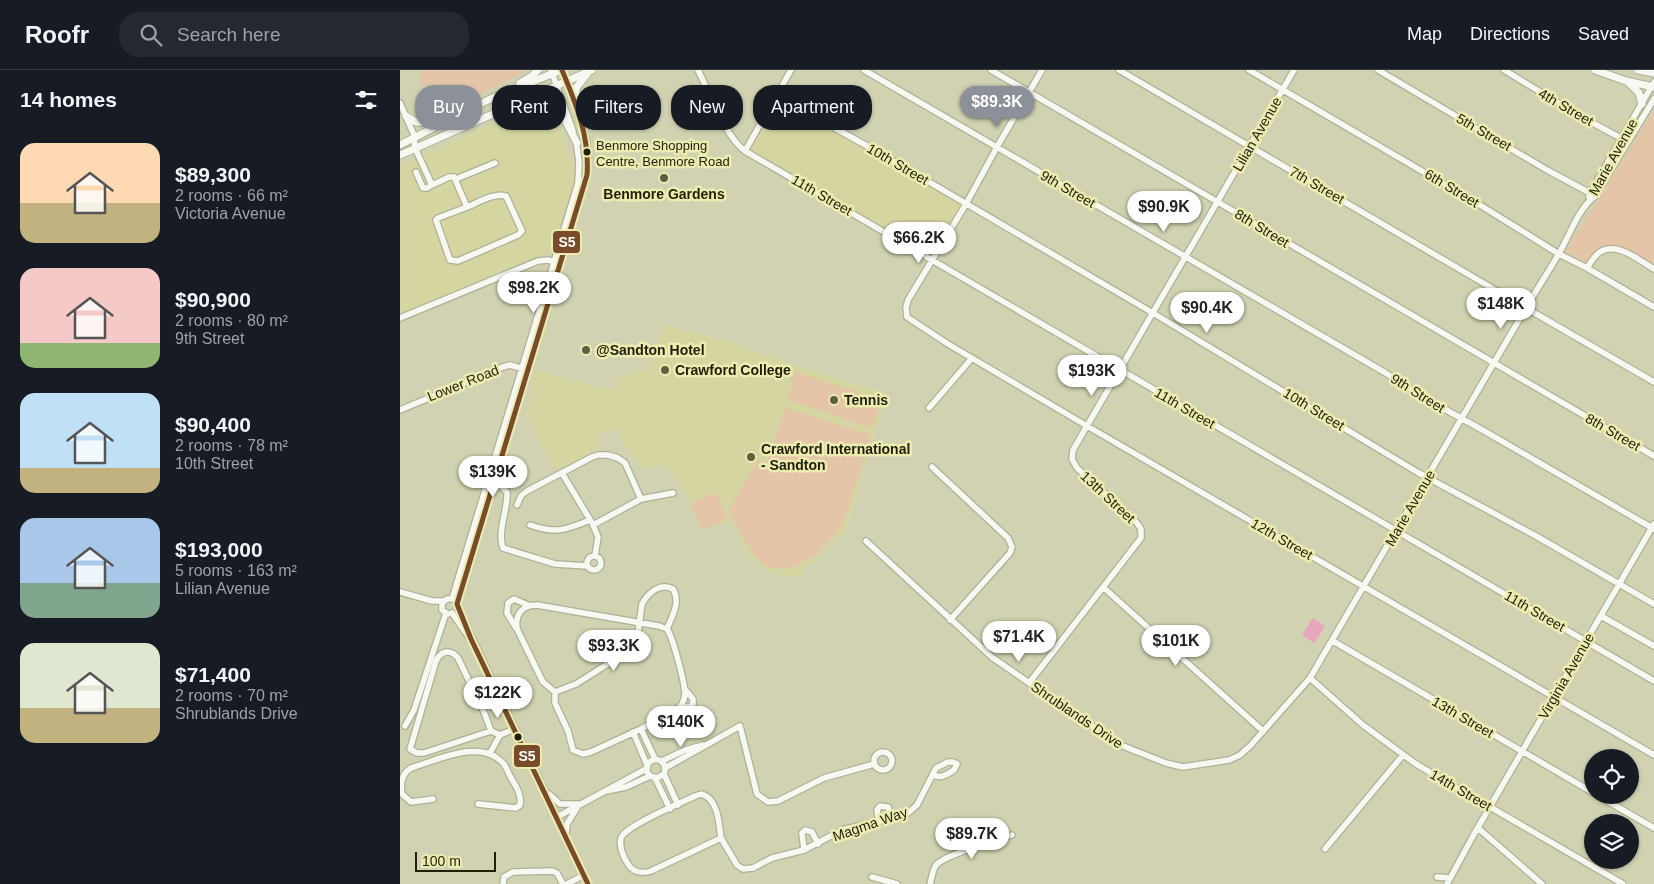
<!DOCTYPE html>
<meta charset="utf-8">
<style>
:root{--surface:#171b24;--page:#242831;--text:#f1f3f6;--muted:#9ea1a6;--line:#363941;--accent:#8c9099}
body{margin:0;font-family:Helvetica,sans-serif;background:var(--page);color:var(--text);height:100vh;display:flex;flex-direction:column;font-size:19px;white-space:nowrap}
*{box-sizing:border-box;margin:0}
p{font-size:16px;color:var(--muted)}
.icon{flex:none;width:28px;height:28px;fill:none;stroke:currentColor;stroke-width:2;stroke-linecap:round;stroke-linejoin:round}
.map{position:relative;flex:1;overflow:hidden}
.drawer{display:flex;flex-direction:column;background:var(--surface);width:400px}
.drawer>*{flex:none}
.hud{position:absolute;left:15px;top:15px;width:475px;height:45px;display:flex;gap:10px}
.buttons{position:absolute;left:1184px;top:679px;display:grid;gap:10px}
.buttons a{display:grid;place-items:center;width:55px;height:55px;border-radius:50%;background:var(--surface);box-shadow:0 1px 4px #0004;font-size:25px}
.scale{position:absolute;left:15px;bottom:12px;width:81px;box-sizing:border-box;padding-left:5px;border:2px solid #201f08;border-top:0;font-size:14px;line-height:18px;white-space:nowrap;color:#201f08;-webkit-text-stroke:4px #ececb1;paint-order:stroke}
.price{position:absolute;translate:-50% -42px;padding:0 11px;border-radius:18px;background:#fff;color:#222;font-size:16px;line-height:32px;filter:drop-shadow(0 1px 2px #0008)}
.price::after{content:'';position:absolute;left:50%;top:30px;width:15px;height:11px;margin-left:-8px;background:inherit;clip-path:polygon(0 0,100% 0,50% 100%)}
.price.active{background:var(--accent);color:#fff}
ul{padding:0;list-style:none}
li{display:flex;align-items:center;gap:15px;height:125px;padding:0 20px}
li span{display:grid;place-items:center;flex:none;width:140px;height:100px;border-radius:15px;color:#555}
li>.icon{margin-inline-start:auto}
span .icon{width:60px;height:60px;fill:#fffc;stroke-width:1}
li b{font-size:21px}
h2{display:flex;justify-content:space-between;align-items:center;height:60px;padding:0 20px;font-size:21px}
.pill{padding:0 18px;border-radius:20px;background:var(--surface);box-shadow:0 1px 4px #0004;font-size:18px;line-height:45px}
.pill.active{background:var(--accent);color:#fff}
header{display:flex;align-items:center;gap:30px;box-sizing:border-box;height:70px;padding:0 25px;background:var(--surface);border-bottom:1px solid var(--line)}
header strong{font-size:24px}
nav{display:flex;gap:28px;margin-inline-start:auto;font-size:18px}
.search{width:350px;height:45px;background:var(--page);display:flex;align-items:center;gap:12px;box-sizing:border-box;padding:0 18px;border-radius:20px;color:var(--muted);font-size:19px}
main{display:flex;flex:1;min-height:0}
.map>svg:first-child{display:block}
.built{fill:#d5d5a2}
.green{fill:#e5c5a7}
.water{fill:#e7a5be}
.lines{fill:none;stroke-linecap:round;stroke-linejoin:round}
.minor-casing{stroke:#b0b097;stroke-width:8}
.major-casing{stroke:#b0b097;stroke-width:9}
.minor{stroke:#f8f8f3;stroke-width:5.5}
.major{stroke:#f8f8f3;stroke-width:7}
.bus-1-casing{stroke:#ececb1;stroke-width:9}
.bus-1{stroke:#7a4b2a;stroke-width:5}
.bus-dot{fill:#201f08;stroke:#ececb1;stroke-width:2}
.poi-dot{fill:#5e5e43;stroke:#ececb1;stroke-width:2}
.labels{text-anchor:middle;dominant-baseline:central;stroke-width:5;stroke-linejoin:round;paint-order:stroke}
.bus-label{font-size:13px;fill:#201f08;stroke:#ececb1;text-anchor:start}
.street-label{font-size:14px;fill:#201f08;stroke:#ececb1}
.poi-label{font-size:14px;font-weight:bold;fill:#201f08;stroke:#ececb1;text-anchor:start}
.line-badge{stroke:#ececb1;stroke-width:2}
.badge-label{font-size:14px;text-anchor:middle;font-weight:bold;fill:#fff}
</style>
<header>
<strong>Roofr</strong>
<div class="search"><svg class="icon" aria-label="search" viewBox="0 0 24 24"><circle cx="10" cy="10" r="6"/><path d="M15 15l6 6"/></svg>Search here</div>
<nav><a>Map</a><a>Directions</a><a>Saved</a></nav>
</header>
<main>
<section class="drawer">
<h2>14 homes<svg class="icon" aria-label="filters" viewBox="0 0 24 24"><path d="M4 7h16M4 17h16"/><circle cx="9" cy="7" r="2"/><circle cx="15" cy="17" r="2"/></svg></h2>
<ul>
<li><span style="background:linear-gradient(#ffd9b3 60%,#c2b280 0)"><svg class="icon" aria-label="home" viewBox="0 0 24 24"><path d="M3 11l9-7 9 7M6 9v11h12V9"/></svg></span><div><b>$89,300</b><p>2 rooms · 66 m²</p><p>Victoria Avenue</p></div></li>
<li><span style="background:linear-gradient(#f6c9c9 75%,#8fb573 0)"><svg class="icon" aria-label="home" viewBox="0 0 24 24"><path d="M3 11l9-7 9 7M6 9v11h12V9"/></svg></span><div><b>$90,900</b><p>2 rooms · 80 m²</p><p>9th Street</p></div></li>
<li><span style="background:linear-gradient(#bfe0f5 75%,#c2b280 0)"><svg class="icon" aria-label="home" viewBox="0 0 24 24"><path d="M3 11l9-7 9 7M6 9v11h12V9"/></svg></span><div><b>$90,400</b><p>2 rooms · 78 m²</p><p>10th Street</p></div></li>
<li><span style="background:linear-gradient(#a9c7e8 65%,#7fa58c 0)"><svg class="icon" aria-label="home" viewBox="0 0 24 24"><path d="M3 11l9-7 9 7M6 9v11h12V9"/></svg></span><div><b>$193,000</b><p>5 rooms · 163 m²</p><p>Lilian Avenue</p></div></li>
<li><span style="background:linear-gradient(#dfe7d0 65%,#c2b280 0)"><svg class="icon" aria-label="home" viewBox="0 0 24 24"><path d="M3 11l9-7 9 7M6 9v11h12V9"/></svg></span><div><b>$71,400</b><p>2 rooms · 70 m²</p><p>Shrublands Drive</p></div></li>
</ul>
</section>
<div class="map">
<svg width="1254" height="814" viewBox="0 0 1254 814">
<rect width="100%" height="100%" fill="#d1d2b1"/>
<path class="built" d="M378 23 568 136 535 190 346 81Z
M133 36H145L153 39 176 107 157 179 0 245V95Z
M263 254 335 273 397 296 487 324 446 461 397 507 372 503 349 487 331 451 302 462 283 418 263 395 245 400 225 377 218 359 200 363V379L156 402 126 346 136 300 215 321 219 308 248 298Z"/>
<path class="green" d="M21 0H128L47 41 20 12Z
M1254 40V195L1218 175 1203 177 1187 193 1166 181Z
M396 302 482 330 472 358 387 329Z
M385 338 471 365 442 457 416 484 395 497 369 498 353 484 328 440 358 391 367 392Z
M316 422 327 449 302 459 291 433Z"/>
<path class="water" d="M913 548 925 556 914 573 902 565Z"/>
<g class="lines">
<g class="minor-casing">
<path id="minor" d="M151 0 173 61
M298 0C309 22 326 68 345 81L1254 611
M464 0 984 302 1026 329 1079 358 1254 459
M591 0 1254 386
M642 0 597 77 566 134 508 230 506 238 507 247 548 274 687 356 1254 685
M719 0 1114 231
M849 0 1080 135 1159 184 1187 198 1254 237
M978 0 1147 100 1190 123
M1104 0 1180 46 1228 72
M377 26 478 82 753 243 1017 402 1136 466 1254 534
M0 33 14 65 15 78 32 115 49 107H54L67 137 38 148 36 150 50 190 58 191 118 165 122 161 106 126C95 122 77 133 67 137
M345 81 391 0
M16 102 23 118H27L32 115
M56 109 95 93
M1189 127 1190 123 1254 12
M1187 198C1190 193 1194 186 1200 182 1217 171 1240 191 1254 199
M1126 238 1254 312
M0 248 138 191 148 190 158 193
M529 338 572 288
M0 340 103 297 110 295 124 299
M532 397 608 468 612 477 610 483 550 550
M162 403 192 453
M90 410 101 416 107 422C108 439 97 462 103 478L155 494 187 496
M117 435 121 426 127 421 192 387 198 385H208L218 388 225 393 241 429
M130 455C155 464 166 460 190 450
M466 471 593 588 718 674 766 693 783 697 829 690 840 685 851 675 910 608 1126 238C1136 220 1148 203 1158 185 1170 166 1177 140 1195 126L1254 29
M187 493a7 7 0 1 1 14 0a7 7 0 1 1-14 0Z
M195 486 198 467 193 455 241 429 273 423
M703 517 863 661
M0 522 32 531H43
M52 529 178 113 179 92 176 70
M57 534 187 105C193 70 175 32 162 0
M137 535 259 556 267 559C273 567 284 611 285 622 285 628 283 633 280 637L241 659 191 682 183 684 173 680 168 661 155 633V622L143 612 117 559C115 544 122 535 137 535Z
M57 536 157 747 167 772 188 814
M52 543 68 566
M48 544 42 540V533L47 529H52
M1201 546 1254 576
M116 558 107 543 108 533 114 529 130 536
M933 571 1192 722
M910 608 963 655 1016 694 1223 814
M629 613 741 468V459L737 453 677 398 672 389 673 380 894 0
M155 622 176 614 206 595 229 583 238 563 242 534C248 523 260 512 273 519 281 532 272 546 267 559
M280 637H290L293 634V629L284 618
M5 656 14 640 46 543
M241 659 255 689
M91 661 84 642 58 588C51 579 41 580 36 591L10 679 17 683H24L91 661 100 665
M233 662 247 695
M474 691a9 9 0 1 1 18 0a9 9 0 1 1-18 0Z
M90 683 100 665 114 659
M262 691 285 680 303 675
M265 698 340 656 357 724 368 732 378 731 424 708 474 694
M264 704 257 708 250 706 247 702C245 683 270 687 264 704L278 735
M255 708 270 739
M206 721 226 717 250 706
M149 724 160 734H178
M301 724C318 728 319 753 321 768L251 801C242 804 233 802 228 794 223 787 219 776 221 768 225 756 281 733 295 726Z
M1197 725 1254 758
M33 729 11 732 2 724C0 714 2 703 11 698 38 690 80 668 103 693 106 696 108 702 110 706 115 715 122 724 120 735L116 738 78 734
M157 747 246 699
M479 751 477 740 480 736 488 737 492 748
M1078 758 1142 814
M166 765 167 754 177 738
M321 768 337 795 343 799 353 798 372 788 404 780 442 760 492 748 508 743 517 735 536 698 548 692H553L557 694 554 700C548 704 541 709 533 705
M925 779 1003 685
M404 780 402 763 405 760 412 762 418 774
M472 807 497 814
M1037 807 1050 808
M103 814 104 807 113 802 152 801 157 803 163 814
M167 814 184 805
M530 814C532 808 532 801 536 795 544 785 597 770 612 765
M1047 814 1073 766 1254 454"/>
</g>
<g class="major-casing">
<path id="major" d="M1195 0 1226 11 1254 17
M1238 0 1254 3
M1228 12 1239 23 1242 34
M120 13 132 6 138 0
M134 26H147L154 29 177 73
M176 35V18L187 4
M6 46 16 52 38 53
M0 75 88 30 161 0
M0 85 192 0"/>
</g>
<use href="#minor" class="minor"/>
<use href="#major" class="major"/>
<g class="bus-1-casing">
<path id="bus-1" d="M162 0C176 34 190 67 187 105L57 534 71 569 188 814"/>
</g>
<use href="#bus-1" class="bus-1"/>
</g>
<g class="bus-dot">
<circle cx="187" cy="82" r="4.5"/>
<circle cx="118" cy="667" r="4.5"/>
</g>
<g class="poi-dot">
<circle cx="264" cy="108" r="5"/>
<circle cx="186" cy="280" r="5"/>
<circle cx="265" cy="300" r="5"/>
<circle cx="434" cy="330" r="5"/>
<circle cx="351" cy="387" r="5"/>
</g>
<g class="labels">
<g class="bus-label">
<text x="196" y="75">Benmore Shopping<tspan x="196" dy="16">Centre, Benmore Road</tspan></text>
</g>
<g class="street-label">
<text transform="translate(1166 37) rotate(30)">4th Street</text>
<text transform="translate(1084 62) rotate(30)">5th Street</text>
<text transform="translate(857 64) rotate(-60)">Lilian Avenue</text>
<text transform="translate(1213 87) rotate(-61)">Marie Avenue</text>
<text transform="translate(498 94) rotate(30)">10th Street</text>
<text transform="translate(917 115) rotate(30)">7th Street</text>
<text transform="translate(1052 118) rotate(31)">6th Street</text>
<text transform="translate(668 119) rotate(30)">9th Street</text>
<text transform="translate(422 125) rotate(30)">11th Street</text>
<text transform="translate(862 158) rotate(31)">8th Street</text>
<text transform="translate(63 313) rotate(-22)">Lower Road</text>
<text transform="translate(1018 323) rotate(32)">9th Street</text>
<text transform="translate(785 338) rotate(30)">11th Street</text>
<text transform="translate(914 339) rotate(31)">10th Street</text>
<text transform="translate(1213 362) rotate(30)">8th Street</text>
<text transform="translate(708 427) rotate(43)">13th Street</text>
<text transform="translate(1010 438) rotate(-60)">Marie Avenue</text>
<text transform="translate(882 469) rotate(30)">12th Street</text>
<text transform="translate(1135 541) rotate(30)">11th Street</text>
<text transform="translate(1166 606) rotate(-60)">Virginia Avenue</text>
<text transform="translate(677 645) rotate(34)">Shrublands Drive</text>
<text transform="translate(1063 647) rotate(30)">13th Street</text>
<text transform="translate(1061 720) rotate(30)">14th Street</text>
<text transform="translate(470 754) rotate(-19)">Magma Way</text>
</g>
<g class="poi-label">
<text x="264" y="124" text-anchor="middle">Benmore Gardens</text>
<text x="196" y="280">@Sandton Hotel</text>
<text x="275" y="300">Crawford College</text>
<text x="444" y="330">Tennis</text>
<text x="361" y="379">Crawford International<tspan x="361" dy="16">- Sandton</tspan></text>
</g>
</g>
<g class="line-badge">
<rect x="152" y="160" width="29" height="24" rx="5" fill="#7a4b2a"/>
<rect x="113" y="674" width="28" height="24" rx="5" fill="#7a4b2a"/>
</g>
<g class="badge-label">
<text x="167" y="177">S5</text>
<text x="127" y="691">S5</text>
</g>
</svg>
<div class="buttons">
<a><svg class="icon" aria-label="locate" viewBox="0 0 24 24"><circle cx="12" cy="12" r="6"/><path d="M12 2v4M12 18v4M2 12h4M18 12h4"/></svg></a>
<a><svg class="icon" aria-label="layers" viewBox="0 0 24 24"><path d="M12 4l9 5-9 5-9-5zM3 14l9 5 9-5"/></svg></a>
</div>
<div class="scale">100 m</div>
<b class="price active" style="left:597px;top:58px">$89.3K</b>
<b class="price" style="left:764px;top:163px">$90.9K</b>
<b class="price" style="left:519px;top:194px">$66.2K</b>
<b class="price" style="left:134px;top:244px">$98.2K</b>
<b class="price" style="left:1101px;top:260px">$148K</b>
<b class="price" style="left:807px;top:264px">$90.4K</b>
<b class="price" style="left:692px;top:327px">$193K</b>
<b class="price" style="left:93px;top:428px">$139K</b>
<b class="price" style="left:619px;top:593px">$71.4K</b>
<b class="price" style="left:776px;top:597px">$101K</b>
<b class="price" style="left:214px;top:602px">$93.3K</b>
<b class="price" style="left:98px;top:649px">$122K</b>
<b class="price" style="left:281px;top:678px">$140K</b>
<b class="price" style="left:572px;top:790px">$89.7K</b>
<div class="hud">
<a class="pill active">Buy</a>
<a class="pill">Rent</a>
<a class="pill">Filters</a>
<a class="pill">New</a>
<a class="pill">Apartment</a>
</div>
</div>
</main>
